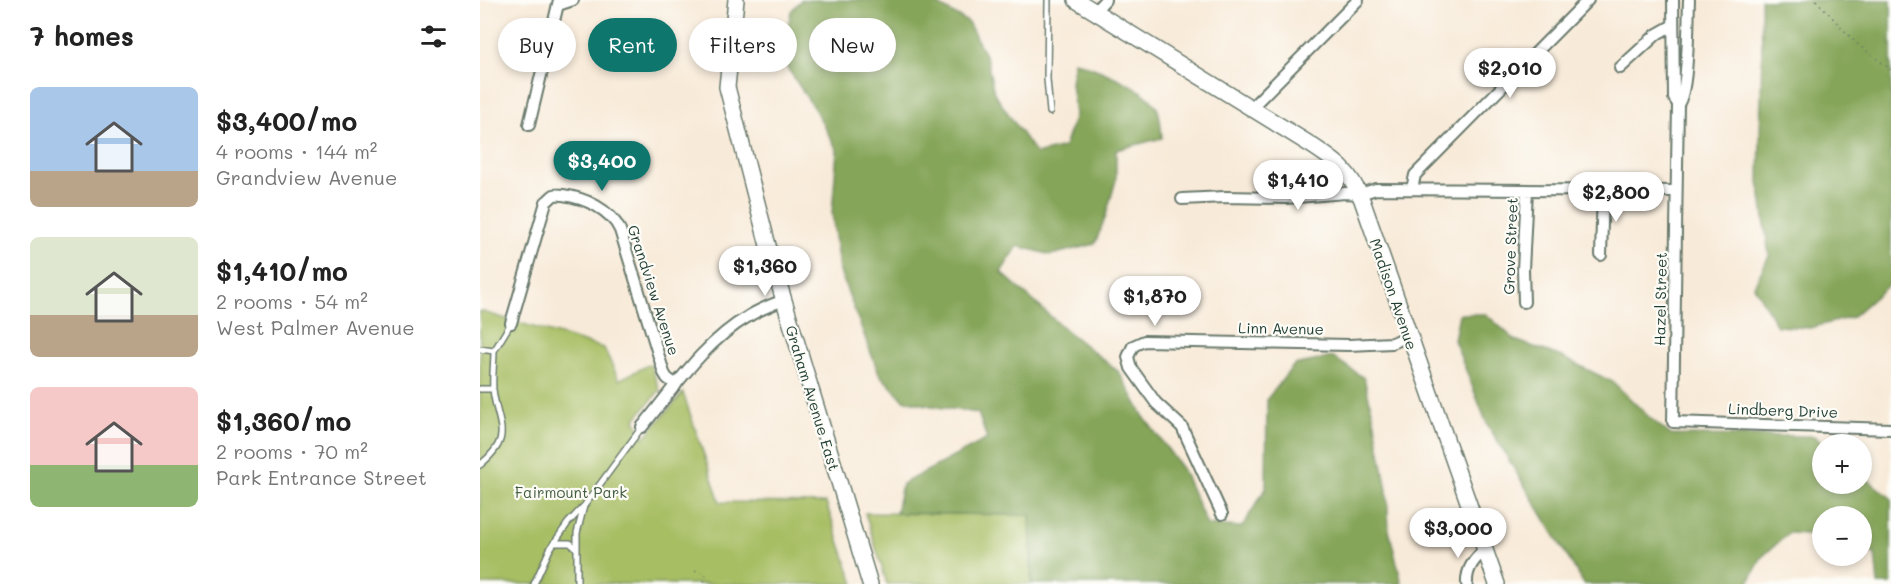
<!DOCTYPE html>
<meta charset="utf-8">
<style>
:root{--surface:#fff;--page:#f2f2f2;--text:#222;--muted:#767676;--accent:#0f766e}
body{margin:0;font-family:Mali,sans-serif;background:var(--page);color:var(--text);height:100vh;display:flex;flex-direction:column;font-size:22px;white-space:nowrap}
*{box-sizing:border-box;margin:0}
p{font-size:20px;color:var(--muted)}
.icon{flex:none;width:33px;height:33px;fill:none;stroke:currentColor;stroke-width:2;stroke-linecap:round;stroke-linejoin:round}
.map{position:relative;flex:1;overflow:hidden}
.details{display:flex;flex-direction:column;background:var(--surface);width:480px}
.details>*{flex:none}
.top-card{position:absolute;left:18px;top:18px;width:570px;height:54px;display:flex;gap:12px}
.buttons{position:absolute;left:1332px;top:434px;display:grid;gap:12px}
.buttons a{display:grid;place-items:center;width:60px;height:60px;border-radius:50%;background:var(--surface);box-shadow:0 3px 9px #0003;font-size:30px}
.price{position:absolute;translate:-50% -51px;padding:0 14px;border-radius:21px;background:#fff;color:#222;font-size:20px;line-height:39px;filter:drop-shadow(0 2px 3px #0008)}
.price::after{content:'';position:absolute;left:50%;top:36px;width:18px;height:14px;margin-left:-9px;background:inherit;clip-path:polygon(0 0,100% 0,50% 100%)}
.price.on{background:var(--accent);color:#fff}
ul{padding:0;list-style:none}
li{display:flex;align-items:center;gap:18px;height:150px;padding:0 30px}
li span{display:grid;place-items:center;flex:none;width:168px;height:120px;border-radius:9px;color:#555}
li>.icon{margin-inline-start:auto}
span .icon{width:72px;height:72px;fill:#fffc;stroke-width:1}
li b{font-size:26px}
h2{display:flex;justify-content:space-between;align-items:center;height:72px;padding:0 30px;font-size:26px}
.pill{padding:0 21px;border-radius:27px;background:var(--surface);box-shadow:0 3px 9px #0003;font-size:21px;line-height:54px}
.pill.on{background:var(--accent);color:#fff}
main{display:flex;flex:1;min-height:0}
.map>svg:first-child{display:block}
.green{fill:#a7be63;stroke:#637e4c;stroke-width:1.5}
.forest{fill:#85a559;stroke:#527146;stroke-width:1.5}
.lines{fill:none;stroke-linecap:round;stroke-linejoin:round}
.lane-casing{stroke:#6b7a6d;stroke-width:8}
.street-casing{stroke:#6b7a6d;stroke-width:14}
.secondary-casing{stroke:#6b7a6d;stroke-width:18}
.path{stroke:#6b7a6d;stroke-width:1.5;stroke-dasharray:1.5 4.5;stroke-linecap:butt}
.lane{stroke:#fff;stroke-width:5}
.street{stroke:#fff;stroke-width:10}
.secondary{stroke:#fff;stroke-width:15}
.labels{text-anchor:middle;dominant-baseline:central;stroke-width:4.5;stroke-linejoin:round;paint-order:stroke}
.street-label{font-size:15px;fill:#1f3d34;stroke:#fdfcf7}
.park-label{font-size:15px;fill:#415d40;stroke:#fdfcf7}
</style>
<main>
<section class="details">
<h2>7 homes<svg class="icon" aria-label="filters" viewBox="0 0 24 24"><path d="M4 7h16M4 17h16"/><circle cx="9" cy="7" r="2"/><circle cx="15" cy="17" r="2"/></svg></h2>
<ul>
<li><span style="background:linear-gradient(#a9c7e8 70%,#b9a48a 0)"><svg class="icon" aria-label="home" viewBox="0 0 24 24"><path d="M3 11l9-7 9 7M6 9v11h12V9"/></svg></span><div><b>$3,400/mo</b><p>4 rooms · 144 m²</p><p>Grandview Avenue</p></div></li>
<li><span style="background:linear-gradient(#dfe7d0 65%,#b9a48a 0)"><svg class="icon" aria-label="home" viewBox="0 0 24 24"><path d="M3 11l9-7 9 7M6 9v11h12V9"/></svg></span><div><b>$1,410/mo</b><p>2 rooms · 54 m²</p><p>West Palmer Avenue</p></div></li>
<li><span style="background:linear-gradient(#f6c9c9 65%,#8fb573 0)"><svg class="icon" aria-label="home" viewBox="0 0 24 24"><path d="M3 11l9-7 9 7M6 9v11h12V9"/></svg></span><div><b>$1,360/mo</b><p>2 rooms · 70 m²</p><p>Park Entrance Street</p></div></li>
</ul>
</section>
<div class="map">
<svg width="1411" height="584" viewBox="0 0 1411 584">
<rect width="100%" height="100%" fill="#fdfcf7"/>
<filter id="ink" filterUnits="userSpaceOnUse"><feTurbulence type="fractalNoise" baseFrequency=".0167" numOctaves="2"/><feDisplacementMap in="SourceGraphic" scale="12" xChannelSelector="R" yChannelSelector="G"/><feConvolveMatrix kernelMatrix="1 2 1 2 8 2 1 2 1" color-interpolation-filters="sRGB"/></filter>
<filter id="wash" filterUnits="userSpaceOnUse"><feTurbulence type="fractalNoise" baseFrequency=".008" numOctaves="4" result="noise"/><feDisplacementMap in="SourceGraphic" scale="24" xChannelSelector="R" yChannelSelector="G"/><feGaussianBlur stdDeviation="1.35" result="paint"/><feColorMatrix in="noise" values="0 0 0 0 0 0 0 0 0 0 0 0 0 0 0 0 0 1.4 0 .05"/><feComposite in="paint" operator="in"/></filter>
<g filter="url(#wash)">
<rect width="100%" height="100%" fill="#f8ead8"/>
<path class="green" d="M0 311 124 348 139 380 170 364 180 390 155 419 164 438 203 393 240 502 346 503 374 584H0Z
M385 513 551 515V584H407Z"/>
<path class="forest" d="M321 0H450L488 22 507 59 514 93 556 154 584 147 595 115 591 83 594 61C617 69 668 87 678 110 681 118 681 130 682 138L636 150V180L626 215 615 244 571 255 538 246 521 272 587 331 639 372 664 417 703 470 727 525 762 527 786 488 787 399 814 365 853 357 884 378 894 418 907 490 909 530 922 584H552L550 515 416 513 422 484 507 439 498 413 457 407 424 400 399 374 359 269 352 213 357 150 335 110 301 58 311 11Z
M1281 0H1411V283L1372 317 1330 328 1297 326 1274 286 1289 256 1279 181 1282 48Z
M979 314H1006L1035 340 1082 357 1133 382 1170 418 1191 435 1334 436 1343 444 1342 483H1382V475L1411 498V584H1398L1395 554 1382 549V516H1342V535L1309 533 1282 557 1268 584H1104L1007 424 974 340Z"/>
</g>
<g filter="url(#ink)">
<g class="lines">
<g class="lane-casing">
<path id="lane" d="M568 0 567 79 570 112
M0 349 14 351
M14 351 31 323
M0 389H13
M0 465C35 436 17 426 13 389 12 377 14 363 14 351
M74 543H90L96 548
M54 584 70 549 88 523 103 507
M97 584V533L104 506 162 427"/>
</g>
<g class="street-casing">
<path id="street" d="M1193 0 1194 98 1198 104
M1209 0C1208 20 1209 92 1198 104L1193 422 1411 429
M78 5 93 0
M615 11 625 0
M1140 68 1177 34 1193 25
M771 108 878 0
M49 125 79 0
M932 189 935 175 1108 0
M702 199 745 197 806 198 865 193 880 194 896 189 1196 191
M1121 255 1123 190
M1044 302 1043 270 1047 190
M31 323 66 202C69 200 71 197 74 195 76 194 81 195 83 195 105 198 130 209 140 230L184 373 187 378 196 385
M162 427C194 388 224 342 269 316 280 309 292 305 303 300
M742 514 702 427 676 403 651 368 648 357 653 346 664 341 869 345 912 343 929 336
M987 584C986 568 995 559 1005 549"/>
</g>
<g class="secondary-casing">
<path id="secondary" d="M256 0 247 87 292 261 390 584
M596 0 831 145C857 162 870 171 882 200L1017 584"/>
</g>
<path class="path" d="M1336 0 1375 42 1411 70
M215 571 226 574 223 584"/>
<use href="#lane" class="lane"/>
<use href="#street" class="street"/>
<use href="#secondary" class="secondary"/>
</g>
</g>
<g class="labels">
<g class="street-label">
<text transform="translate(1030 246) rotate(-88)">Grove Street</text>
<text transform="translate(174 290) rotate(72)">Grandview Avenue</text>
<text transform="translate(914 294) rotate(71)">Madison Avenue</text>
<text transform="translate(1180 299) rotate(-89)">Hazel Street</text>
<text transform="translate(801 328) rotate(1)">Linn Avenue</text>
<text transform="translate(333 398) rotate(73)">Graham Avenue East</text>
<text transform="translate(1303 410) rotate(2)">Lindberg Drive</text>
</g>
<g class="park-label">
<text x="91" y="492">Fairmount Park</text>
</g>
</g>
</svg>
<div class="buttons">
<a>+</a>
<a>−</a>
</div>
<b class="price" style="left:1030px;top:99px">$2,010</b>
<b class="price on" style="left:122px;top:192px">$3,400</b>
<b class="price" style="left:818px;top:211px">$1,410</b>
<b class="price" style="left:1136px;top:223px">$2,800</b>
<b class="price" style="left:285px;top:297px">$1,360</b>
<b class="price" style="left:675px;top:327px">$1,870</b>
<b class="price" style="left:978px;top:559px">$3,000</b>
<div class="top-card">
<a class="pill">Buy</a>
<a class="pill on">Rent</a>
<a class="pill">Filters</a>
<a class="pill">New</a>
</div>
</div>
</main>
